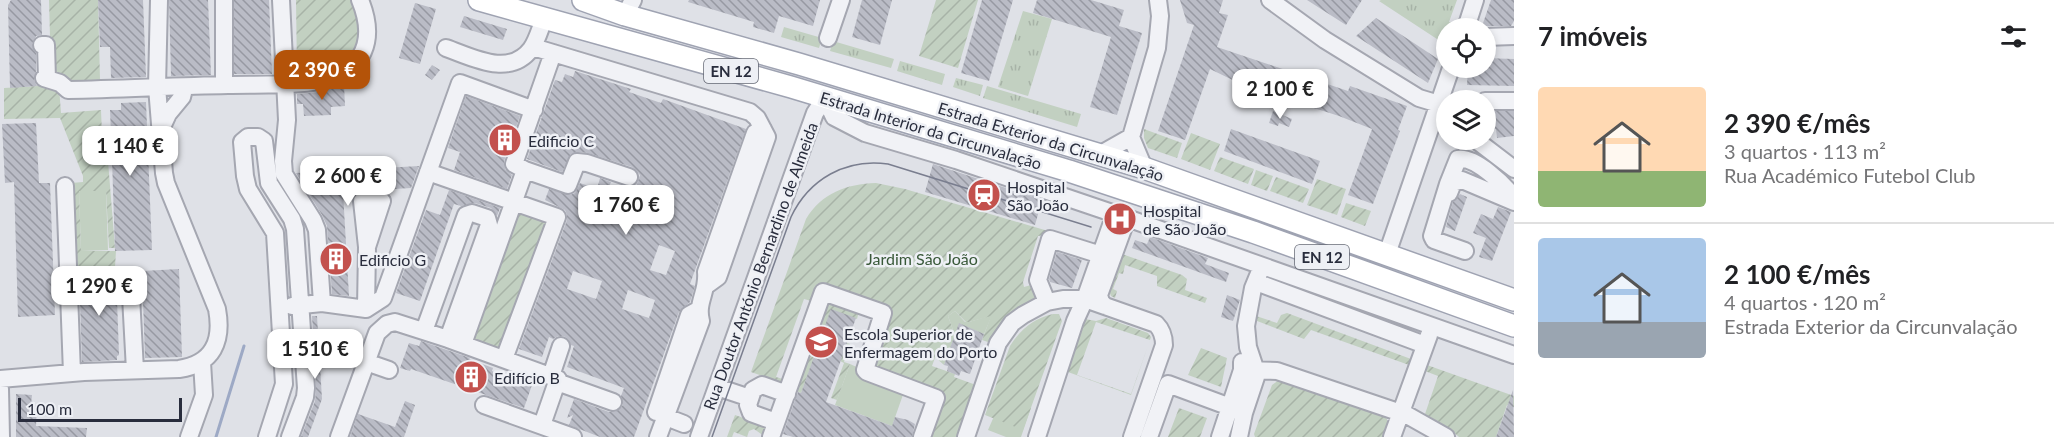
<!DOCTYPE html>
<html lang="pt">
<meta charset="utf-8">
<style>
:root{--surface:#fff;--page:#f2f2f2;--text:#202124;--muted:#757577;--line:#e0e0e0;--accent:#b45309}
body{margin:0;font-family:Lato,sans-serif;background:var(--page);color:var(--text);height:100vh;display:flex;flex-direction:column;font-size:22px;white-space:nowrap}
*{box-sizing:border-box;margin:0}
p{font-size:20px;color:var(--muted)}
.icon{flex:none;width:33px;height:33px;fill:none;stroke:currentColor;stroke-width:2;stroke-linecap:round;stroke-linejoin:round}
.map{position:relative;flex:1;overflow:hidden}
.panel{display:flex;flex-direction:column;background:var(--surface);width:540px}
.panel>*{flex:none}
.controls{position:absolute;left:1436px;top:18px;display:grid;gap:12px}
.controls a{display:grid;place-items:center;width:60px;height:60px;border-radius:50%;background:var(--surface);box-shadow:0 3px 9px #0003;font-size:30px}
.scale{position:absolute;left:18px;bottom:15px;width:164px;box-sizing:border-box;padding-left:6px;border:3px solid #292d3d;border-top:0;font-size:16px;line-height:21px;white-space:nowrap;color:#292d3d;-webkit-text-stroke:4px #eef0f5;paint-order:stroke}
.price{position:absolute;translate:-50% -51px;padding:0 14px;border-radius:12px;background:#fff;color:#222;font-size:20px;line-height:39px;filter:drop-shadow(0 2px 3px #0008)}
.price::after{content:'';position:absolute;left:50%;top:36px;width:18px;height:14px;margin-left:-9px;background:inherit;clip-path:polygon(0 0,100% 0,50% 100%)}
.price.selected{background:var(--accent);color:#fff}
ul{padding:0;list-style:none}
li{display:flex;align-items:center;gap:18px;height:150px;padding:0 24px}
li+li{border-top:2px solid var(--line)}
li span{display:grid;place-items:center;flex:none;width:168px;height:120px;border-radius:6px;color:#555}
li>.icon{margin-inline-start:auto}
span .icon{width:72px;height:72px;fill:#fffc;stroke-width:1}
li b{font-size:26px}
h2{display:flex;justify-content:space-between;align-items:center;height:72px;padding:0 24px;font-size:26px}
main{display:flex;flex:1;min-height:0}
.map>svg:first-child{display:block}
.grass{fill:url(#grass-tufts)}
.park{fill:#c2d0c1}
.garden{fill:url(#garden-furrows);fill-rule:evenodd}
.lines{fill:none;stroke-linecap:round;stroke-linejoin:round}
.stream{stroke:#9da9c5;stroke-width:3}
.building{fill:url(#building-back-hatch);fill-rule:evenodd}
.minor-casing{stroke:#a5a7b1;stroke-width:20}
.major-casing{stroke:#9fa3b2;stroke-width:24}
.minor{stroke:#f1f2f6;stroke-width:16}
.major{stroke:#fff;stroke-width:21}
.tram{stroke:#7a7e8f;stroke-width:1.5}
.labels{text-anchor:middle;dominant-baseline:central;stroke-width:5;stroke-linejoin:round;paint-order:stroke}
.shield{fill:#eef0f5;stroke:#646874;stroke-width:1.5}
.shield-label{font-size:15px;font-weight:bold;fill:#292d3d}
.street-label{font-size:16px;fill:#292d3d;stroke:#eef0f5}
.poi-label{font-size:16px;fill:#292d3d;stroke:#eef0f5;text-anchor:start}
.park-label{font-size:16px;fill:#385838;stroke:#eef0f5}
</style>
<main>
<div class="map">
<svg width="1514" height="437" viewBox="0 0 1514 437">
<defs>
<pattern id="grass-tufts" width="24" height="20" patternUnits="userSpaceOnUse" patternTransform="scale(1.5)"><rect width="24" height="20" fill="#c2d0c1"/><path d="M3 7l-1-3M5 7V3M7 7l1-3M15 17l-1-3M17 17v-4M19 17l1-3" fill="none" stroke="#a7b3a7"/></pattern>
<pattern id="garden-furrows" width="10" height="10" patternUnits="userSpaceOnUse" patternTransform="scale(1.5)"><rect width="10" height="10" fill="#c2d0c1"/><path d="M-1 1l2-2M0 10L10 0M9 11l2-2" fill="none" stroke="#a7b3a7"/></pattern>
<pattern id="building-back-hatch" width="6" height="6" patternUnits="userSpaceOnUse" patternTransform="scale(1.5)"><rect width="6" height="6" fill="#babcc6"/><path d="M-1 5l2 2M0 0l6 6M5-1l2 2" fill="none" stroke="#9799a2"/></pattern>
</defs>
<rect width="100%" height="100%" fill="#dfe1e7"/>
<path class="grass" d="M1381 0H1457L1449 22H1458L1455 28H1446V36L1443 35 1440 41 1379 1Z
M1023 11 1052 19 1028 96 998 87Z
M784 27 822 38 819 48 781 37Z
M833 41 894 59 891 68 830 51Z
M900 61 945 74 942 85 897 71Z
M956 78 983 85 980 96 953 87Z
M987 86 1081 114 1077 127 983 98Z"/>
<path class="park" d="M79 191H106L108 250 81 251Z
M955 311 965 322H969L992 315 984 334 959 324 944 365 935 357 953 330 948 316Z
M850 364 905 389 892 426 835 405Z
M1002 398 1031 408 1021 437H1006L988 430Z"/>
<path class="garden" d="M49 0H98L100 80 65 81 51 74Z
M296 0H350C353 5 358 10 361 15 371 36 349 65 330 71 320 75 307 73 297 74Z
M936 0H978L958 68 919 56Z
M55 85 59 87 61 113 101 110 103 159 108 161 115 248H109L106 191H79L81 251H116L115 267 73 269 71 183 83 182V176L60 118 4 119V88Z
M1144 129 1182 143 1177 158 1148 148 1144 138Z
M1191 133 1220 144 1210 170 1181 159Z
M1220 157 1254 169 1248 184 1214 171Z
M1256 170 1273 176 1267 191 1251 185Z
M1276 177 1309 189 1303 203 1270 191Z
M1317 179 1346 189 1337 215 1307 205Z
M876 183 905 189 1048 231 1047 235 1038 236 1023 282 1024 287 1031 285 1038 297 1021 308 991 343 982 340 991 316 969 322H966L955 311 948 316 953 330 936 355 932 366 955 374 954 377 976 385 959 437H927L940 399 873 372 888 318 829 287 815 302 804 299 776 377 786 380 782 383 751 372 806 219C822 193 846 184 876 183Z
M513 202 557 217 504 359 463 344Z
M1346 203 1371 211 1365 226 1341 217Z
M1122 254 1182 275 1187 279 1185 290 1207 298 1205 303 1157 286V276L1125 265 1123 274 1119 273 1113 289 1117 291 1115 298 1111 296 1109 291Z
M827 300 859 311 857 319 832 310 801 393 793 390Z
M1287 313 1411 359 1409 365 1311 330 1304 339 1252 319 1253 315 1277 323 1281 315Z
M1053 314H1059L1062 321 1023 430 985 415 1010 346C1020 330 1034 318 1053 314Z
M1106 318 1148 333 1151 337 1131 395 1068 372 1083 321 1085 319 1096 321ZM1096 322 1150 340 1131 394 1077 375Z
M847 343 850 344 844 362 850 364 837 400 831 398 844 363 840 361Z
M1201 348 1227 358 1221 387 1188 375Z
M1427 365 1514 396V407L1507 405 1496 437H1459L1449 428 1425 414 1438 376 1425 371Z
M1279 380 1383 416 1387 419V427L1384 437H1255L1254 434 1272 385Z
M1179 408 1207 418 1200 437H1168Z
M735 415 766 426 764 436 754 429 749 431 747 437 734 432 732 437H727Z"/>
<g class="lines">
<path class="stream" d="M216 437 244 346"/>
</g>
<path class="building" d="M11 0H41L42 35 36 36 32 44 36 53V71L34 80 37 86 10 88 8 5Z
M98 0H143L146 77 111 78 110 47H100Z
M169 0H208L211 75 171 76Z
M234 0H269L272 74H234Z
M689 0H820L813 26 779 16 774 33 753 27 754 22 688 2Z
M862 0H892L880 45 852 37Z
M982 0H1013L989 81 961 73Z
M1037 0H1091L1124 10 1119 26 1142 33 1117 115 1090 107 1111 37 1033 13Z
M1180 0H1223L1219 13 1228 15 1217 47 1348 91 1350 86 1407 106 1398 130 1400 131 1373 204 1348 195 1372 129 1339 116 1245 86 1210 69 1185 140 1158 131 1194 25 1187 23Z
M1307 0H1362L1346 25Z
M1491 0H1514V21L1511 26H1482Z
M415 3 436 9 420 64 399 58Z
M464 16 507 29 503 40 460 27Z
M1376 18 1438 59 1428 83 1356 36Z
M1485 58 1514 59V86L1467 85 1468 68H1485Z
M432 65 440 70 432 80 425 75Z
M575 71 631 89 629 92 661 103 663 99 746 129 690 284 695 286 690 302 679 312 634 437H600L569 425 573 415 567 418 574 399 609 412H615L623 405 621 396 624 388 567 367 574 346 571 345 568 339 564 336H558L553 339 549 337 542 357 519 349 567 220V215L565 210 545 200 549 189 570 195 575 193 580 183 597 189 600 178 611 182 607 192 631 201 640 175 632 167 588 153 578 152 571 154 562 172 527 159 555 80 562 82 565 74 573 77ZM659 245 675 251 666 275 650 270ZM573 271 602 281 596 299 567 289ZM628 290 655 300 649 318 622 309Z
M344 85 345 106 331 107V115L304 116 303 104H297V94L319 92Z
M466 96 520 116 504 161 505 169 512 175 507 189 454 170 460 152 448 148Z
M146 102 152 250 115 251 112 159H104L103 135H111L110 110H121V103Z
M1273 111 1292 119 1289 127 1279 123 1278 126 1269 123Z
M1485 111H1514V136L1497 138 1496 129 1488 130 1487 121H1485Z
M36 123 39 183H50L55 315 18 317 14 182 5 183 2 124Z
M1231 129 1320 161 1312 184 1224 151Z
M933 164 1042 200 1035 225 925 192Z
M419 166 411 188 343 192 349 296 332 294 327 226 322 215 296 173Z
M449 190 500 208 497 216 491 208 475 203 461 206 454 204 420 301 396 293 426 210 440 215Z
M1460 194 1467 197 1455 231 1446 227 1453 202Z
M1498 207 1511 212 1492 261 1479 257 1486 238 1473 233 1481 214 1493 219Z
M1150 237 1208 258 1205 264 1229 273 1226 282 1132 248 1135 240 1147 244Z
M1057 252 1082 260 1072 288 1050 282 1049 279Z
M179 269 182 357 145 358 142 271Z
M116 272 119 355 117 356V360L82 362 79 273Z
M1227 295 1240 300 1233 321 1221 317Z
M831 309 856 318 826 402 892 426 895 417 908 420 915 424 912 437H793L783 434 798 392 801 393Z
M312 316H317L322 399 308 437H301L315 401 316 389Z
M959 323 984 334 970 374 961 371 959 376 947 371 948 366 944 365Z
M421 341 470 358 469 359 493 368 492 371 532 385 524 408 411 369 410 371 400 368 409 343 419 346Z
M1513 390 1514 437H1496Z
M16 394 32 395 31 405 37 406 36 426 87 428 86 437H16Z
M405 401 415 405 404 437H350L358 414 395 427Z"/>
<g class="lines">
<g class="minor-casing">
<path id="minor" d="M224 0V85
M281 0 287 120 283 161 284 174 313 220 317 230 322 303
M1270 0 1325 40 1419 98 1439 104 1446 103
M625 15 633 0
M1466 28 1475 0
M1485 37 1514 36
M828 38 841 0
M42 45H46L47 79
M533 47 750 112 757 118 767 137 718 277 707 285
M446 48C472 57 509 78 531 49 537 41 540 29 544 19
M44 78 60 83 68 90C121 89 175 86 228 85 255 84 318 87 340 75 371 58 372 29 360 0
M825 98 834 117 865 133 956 160 1127 218 1514 355
M1485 101H1514
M161 129 168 114 182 97 183 93 181 87
M1476 140 1514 169
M1101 154 1131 137
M1144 168 1131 137 1157 48 1160 16 1158 0
M525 170 568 185 577 162 587 163 629 177
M428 172 557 217 504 359
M65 186 72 373
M1449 193 1453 183 1462 180 1514 202
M1465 251 1434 240 1432 236 1448 184 1458 159C1475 156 1505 185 1514 198
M1387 254 1451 68
M130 278 135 370
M1256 282 1425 345
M1047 302 1038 280 1050 239 1101 255
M292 306 322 303 366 309 383 298 460 83 534 110
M1105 306 1101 302 1099 295 1127 218
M366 309 367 247 382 201H362L367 247
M424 331 466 215 472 213 487 218 489 225 448 339
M463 344 525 170 514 164 553 53
M366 362 389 370
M1242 370 1277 371 1407 415 1446 437
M551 376 561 346
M0 379 84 372 179 369C213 364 223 341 217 309L166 183 164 173 157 87 159 0
M557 382 613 402
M717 387 750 398
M0 389 1 437
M484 405 573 437
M656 412 689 315 698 310
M666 417 684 424
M776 422 751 413 748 405 753 390 762 385 787 394
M189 437 204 395 202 362
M267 437 284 384 275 233 248 189 245 176 242 142 248 137H258L264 141 269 183 292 219 295 229 306 388 305 397 290 437
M339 437 377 333 387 324 395 322 448 339 558 379 542 425
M658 437 701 321C696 302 708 292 706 272L755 133 763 129
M699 437 806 138 815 113 825 98
M771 437 823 292 883 313 865 370 867 372 936 398 922 437
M966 437 998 343 1012 323 1023 315 1047 302 1063 299H1085L1156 324C1162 330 1164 336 1164 345L1132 437
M1037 437 1075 321 1085 299 1115 214
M1149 437 1168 384 1241 411
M1220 437 1242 370V362
M1239 437 1244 413 1256 377V371L1248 347 1246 326 1253 288 1260 271
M1392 437 1429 335"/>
</g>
<g class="major-casing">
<path id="major" d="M479 0 791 87 1069 171 1253 232 1514 326
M583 0 625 15 799 64 1144 168 1514 300"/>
</g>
<use href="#minor" class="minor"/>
<use href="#major" class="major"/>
<path class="tram" d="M712 437 791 217C809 179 846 158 888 164L1091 227"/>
</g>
<defs>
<g id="building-disc" transform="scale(1.725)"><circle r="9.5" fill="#c3514d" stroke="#eef0f5"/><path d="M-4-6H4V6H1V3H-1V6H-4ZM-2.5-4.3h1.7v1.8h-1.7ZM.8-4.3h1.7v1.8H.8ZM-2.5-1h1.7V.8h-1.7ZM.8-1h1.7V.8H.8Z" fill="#fff"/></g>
<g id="station-disc" transform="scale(1.725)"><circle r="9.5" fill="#c3514d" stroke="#eef0f5"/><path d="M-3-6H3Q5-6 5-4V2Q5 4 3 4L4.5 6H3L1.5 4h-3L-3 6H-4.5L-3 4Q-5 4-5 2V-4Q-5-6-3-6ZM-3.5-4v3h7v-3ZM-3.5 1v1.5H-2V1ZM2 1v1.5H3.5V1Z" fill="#fff"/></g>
<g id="hospital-disc" transform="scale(1.725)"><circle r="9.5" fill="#c3514d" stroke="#eef0f5"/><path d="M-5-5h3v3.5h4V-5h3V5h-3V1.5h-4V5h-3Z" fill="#fff"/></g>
<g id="university-disc" transform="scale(1.725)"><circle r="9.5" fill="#c3514d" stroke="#eef0f5"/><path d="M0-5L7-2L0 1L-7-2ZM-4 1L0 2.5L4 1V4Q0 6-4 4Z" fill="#fff"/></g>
</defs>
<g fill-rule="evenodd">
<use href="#building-disc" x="505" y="140"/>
<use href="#station-disc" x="984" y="195"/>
<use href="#hospital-disc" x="1120" y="219"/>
<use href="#building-disc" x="336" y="259"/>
<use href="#university-disc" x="821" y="342"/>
<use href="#building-disc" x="471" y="377"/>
</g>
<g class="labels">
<g class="shield">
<rect x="704" y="59" width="54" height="24" rx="4.5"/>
<rect x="1295" y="245" width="54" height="24" rx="4.5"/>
</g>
<g class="shield-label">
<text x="731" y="71">EN 12</text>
<text x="1322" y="257">EN 12</text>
</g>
<g class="street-label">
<text transform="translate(931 130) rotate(17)">Estrada Interior da Circunvalação</text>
<text transform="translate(1051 141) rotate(17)">Estrada Exterior da Circunvalação</text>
<text transform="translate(760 266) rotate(-70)">Rua Doutor António Bernardino de Almeida</text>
</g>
<g class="poi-label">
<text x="528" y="140">Edificio C</text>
<text x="1007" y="186">Hospital<tspan x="1007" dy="18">São João</tspan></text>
<text x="1143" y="210">Hospital<tspan x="1143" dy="18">de São João</tspan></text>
<text x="359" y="259">Edificio G</text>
<text x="844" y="333">Escola Superior de<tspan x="844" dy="18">Enfermagem do Porto</tspan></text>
<text x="494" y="377">Edifício B</text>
</g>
<g class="park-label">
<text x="922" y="258">Jardim São João</text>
</g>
</g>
</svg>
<div class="controls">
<a><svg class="icon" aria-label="locate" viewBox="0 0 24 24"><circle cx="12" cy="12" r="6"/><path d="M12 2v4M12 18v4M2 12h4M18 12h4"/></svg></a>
<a><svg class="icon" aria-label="layers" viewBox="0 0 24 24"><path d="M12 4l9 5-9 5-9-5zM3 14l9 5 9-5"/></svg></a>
</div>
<div class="scale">100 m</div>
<b class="price selected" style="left:322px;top:101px">2 390 €</b>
<b class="price" style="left:1280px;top:120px">2 100 €</b>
<b class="price" style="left:130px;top:177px">1 140 €</b>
<b class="price" style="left:348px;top:207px">2 600 €</b>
<b class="price" style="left:626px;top:236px">1 760 €</b>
<b class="price" style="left:99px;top:317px">1 290 €</b>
<b class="price" style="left:315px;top:380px">1 510 €</b>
</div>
<section class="panel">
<h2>7 imóveis<svg class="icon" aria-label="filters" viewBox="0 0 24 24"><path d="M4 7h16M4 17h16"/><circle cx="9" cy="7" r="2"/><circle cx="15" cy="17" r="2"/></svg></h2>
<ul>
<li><span style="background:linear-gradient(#ffd9b3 70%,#8fb573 0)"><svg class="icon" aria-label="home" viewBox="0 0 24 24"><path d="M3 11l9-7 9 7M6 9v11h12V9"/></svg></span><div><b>2 390 €/mês</b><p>3 quartos · 113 m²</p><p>Rua Académico Futebol Club</p></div></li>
<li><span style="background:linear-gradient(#a9c7e8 70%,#9aa5b1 0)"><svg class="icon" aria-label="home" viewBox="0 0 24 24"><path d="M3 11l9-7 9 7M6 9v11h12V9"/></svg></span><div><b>2 100 €/mês</b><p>4 quartos · 120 m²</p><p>Estrada Exterior da Circunvalação</p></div></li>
</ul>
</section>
</main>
